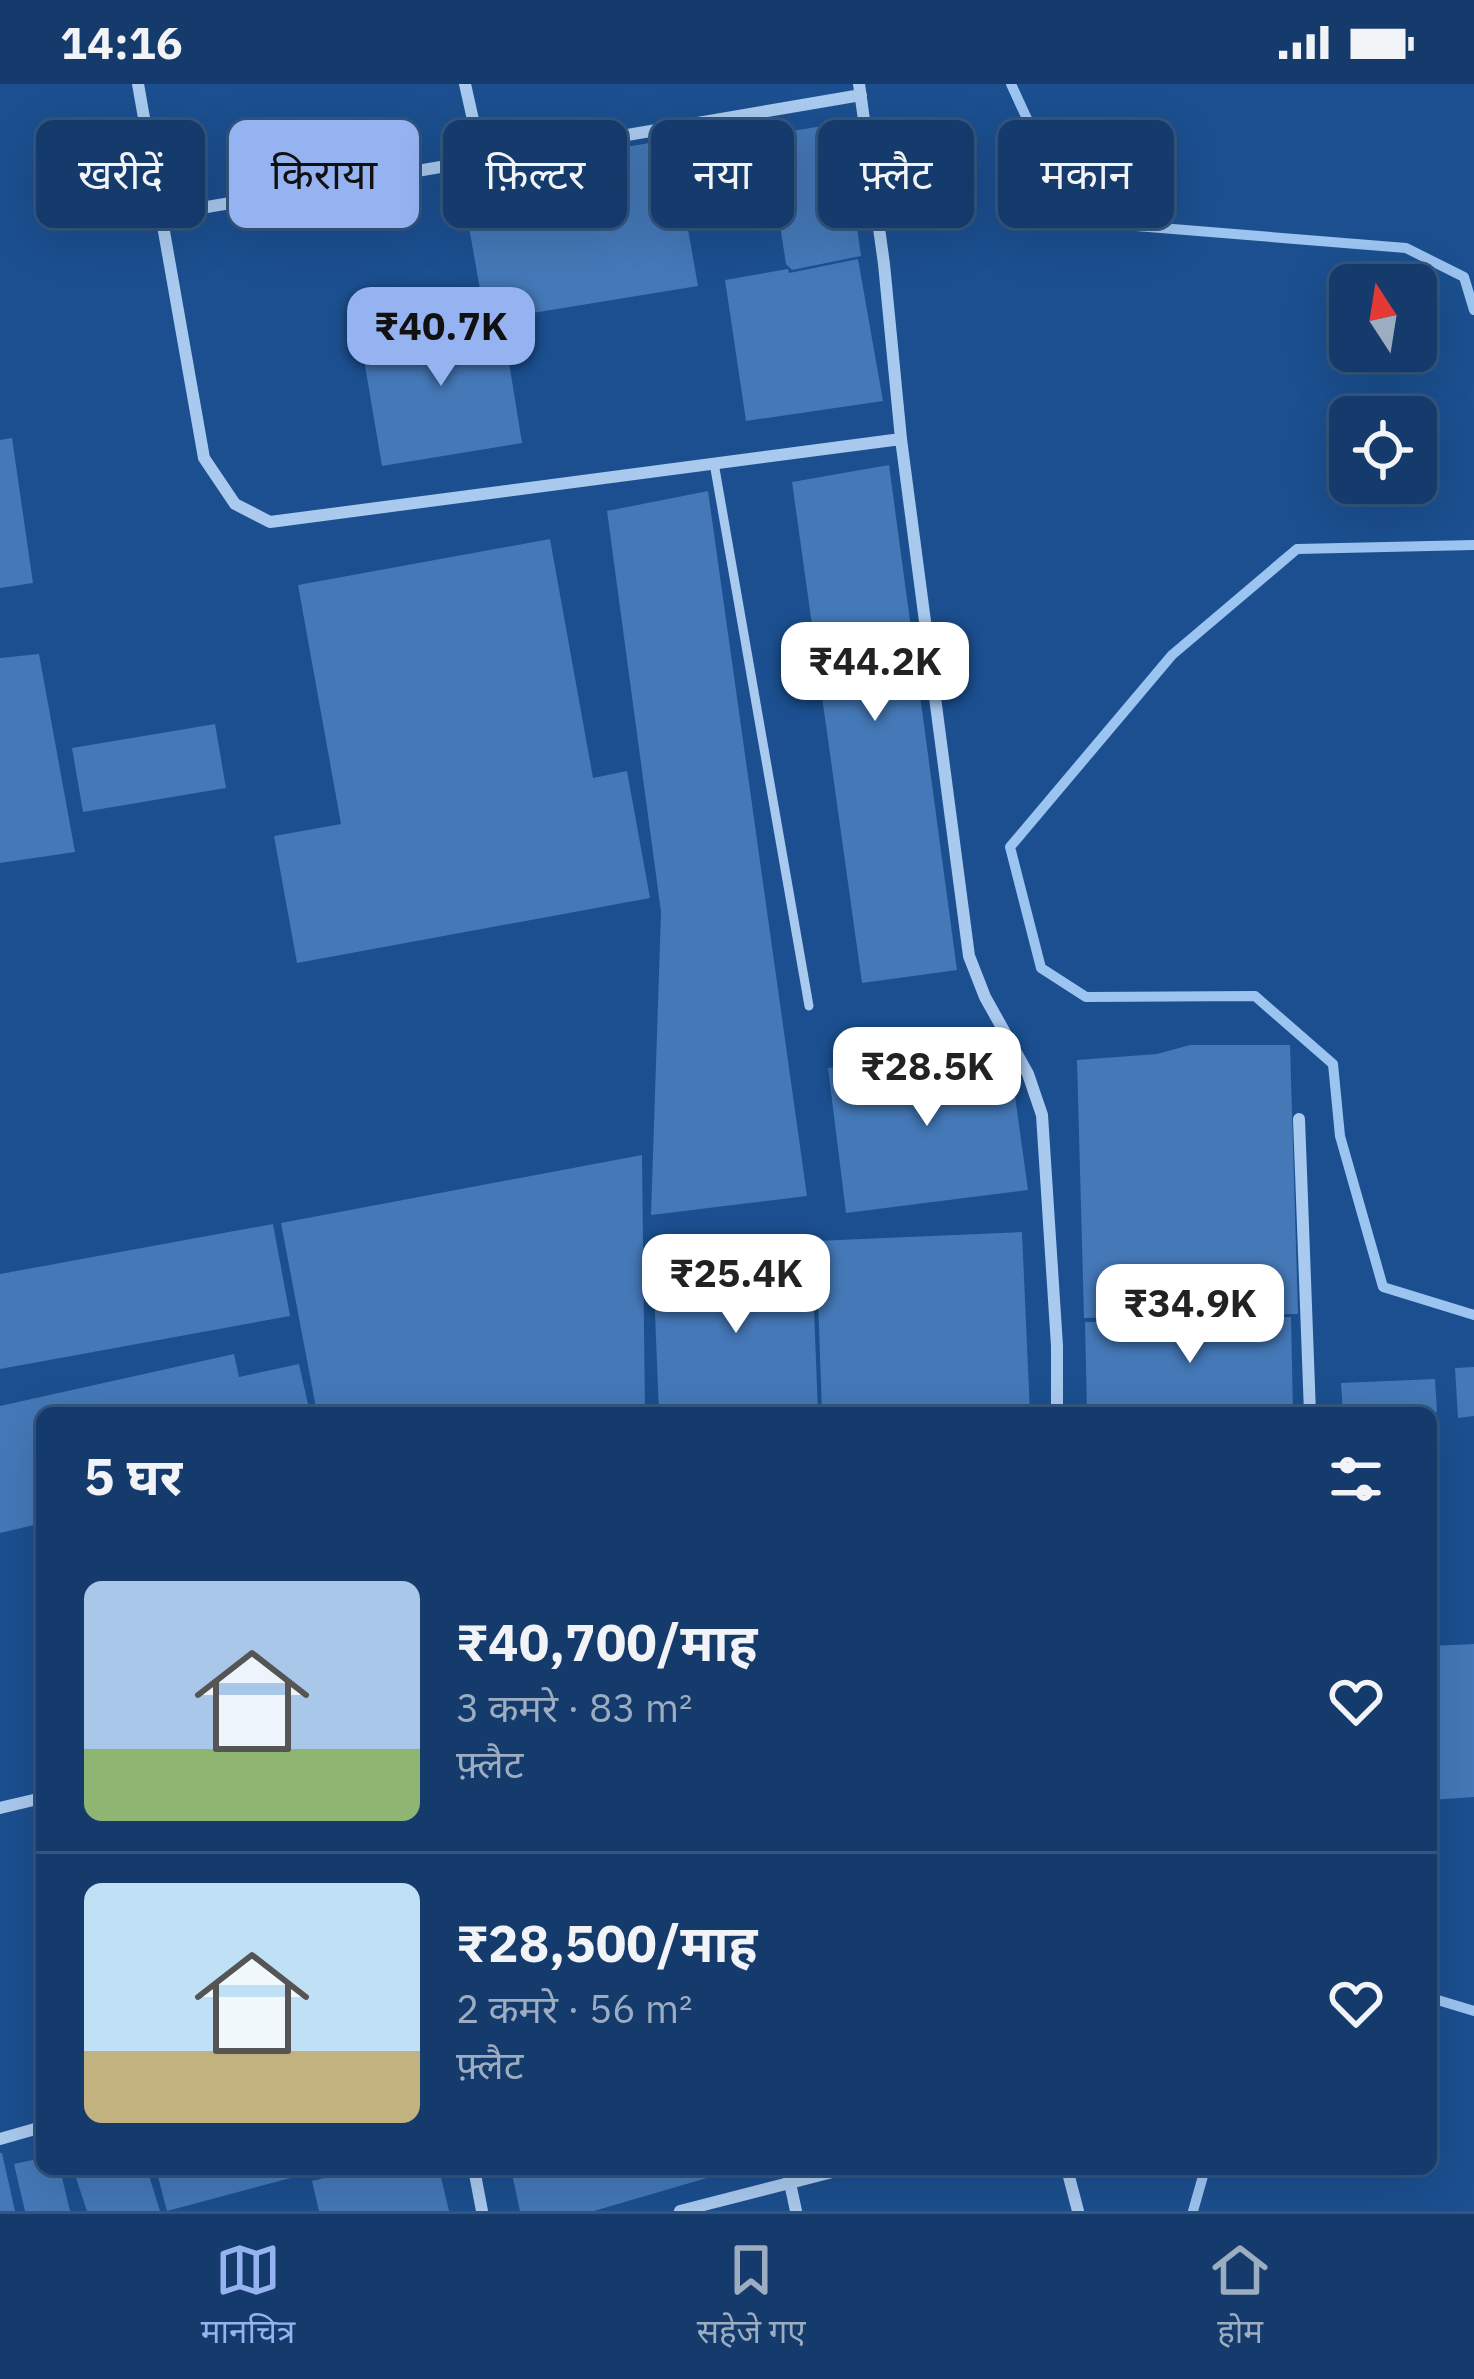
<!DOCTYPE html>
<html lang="hi">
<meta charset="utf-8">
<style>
:root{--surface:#143b6b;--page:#1d4271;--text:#f1f3f6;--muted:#9dadc1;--line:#33557e;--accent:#95b2f1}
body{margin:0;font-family:"IBM Plex Sans","Noto Sans Devanagari",sans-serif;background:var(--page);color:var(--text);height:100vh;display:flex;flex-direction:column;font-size:45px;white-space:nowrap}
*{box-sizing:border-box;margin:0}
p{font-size:39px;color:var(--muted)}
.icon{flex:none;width:66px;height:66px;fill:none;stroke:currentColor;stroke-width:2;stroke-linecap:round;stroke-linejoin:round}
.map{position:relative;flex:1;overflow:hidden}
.side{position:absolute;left:36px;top:1323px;width:1401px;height:768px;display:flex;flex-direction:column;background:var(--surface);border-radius:18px;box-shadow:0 12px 48px #0002,0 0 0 3px var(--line)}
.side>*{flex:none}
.guide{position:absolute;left:36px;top:36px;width:1404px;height:108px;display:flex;gap:24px}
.needle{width:78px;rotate:348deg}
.buttons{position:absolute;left:1329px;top:180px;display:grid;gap:24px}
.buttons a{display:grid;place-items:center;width:108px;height:108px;border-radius:18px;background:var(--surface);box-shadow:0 12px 48px #0002,0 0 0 3px var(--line);font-size:60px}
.price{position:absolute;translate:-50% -102px;padding:0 27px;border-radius:24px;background:#fff;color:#222;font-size:39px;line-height:78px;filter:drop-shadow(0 3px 6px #0008)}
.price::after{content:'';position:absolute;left:50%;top:72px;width:36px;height:27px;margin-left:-18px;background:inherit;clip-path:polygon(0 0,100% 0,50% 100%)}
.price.active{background:var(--accent);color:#111}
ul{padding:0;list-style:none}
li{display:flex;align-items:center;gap:36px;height:300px;padding:0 48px}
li+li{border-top:3px solid var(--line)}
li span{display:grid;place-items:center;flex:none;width:336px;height:240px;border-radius:18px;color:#555}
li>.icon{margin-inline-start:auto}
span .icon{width:144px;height:144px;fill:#fffc;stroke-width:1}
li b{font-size:51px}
h2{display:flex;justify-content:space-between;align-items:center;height:144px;padding:0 48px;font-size:51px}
.chip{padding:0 42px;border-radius:18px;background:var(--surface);box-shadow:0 12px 48px #0002,0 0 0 3px var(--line);font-size:42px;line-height:108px}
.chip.active{background:var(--accent);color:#111}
.status{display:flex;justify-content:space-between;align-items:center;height:84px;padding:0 60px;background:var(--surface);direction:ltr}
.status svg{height:33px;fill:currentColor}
.dock{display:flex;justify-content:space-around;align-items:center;height:168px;border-top:3px solid var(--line);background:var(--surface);font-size:33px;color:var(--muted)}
.dock a{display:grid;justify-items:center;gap:6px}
.dock .active{color:var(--accent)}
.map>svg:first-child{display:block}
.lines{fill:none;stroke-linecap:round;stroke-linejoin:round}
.stream{stroke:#9cc4f0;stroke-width:10}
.building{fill:#4478b7}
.lane{stroke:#a9c9ee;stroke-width:9}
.street{stroke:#a9c9ee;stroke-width:12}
</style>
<div class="status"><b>14:16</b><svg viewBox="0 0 49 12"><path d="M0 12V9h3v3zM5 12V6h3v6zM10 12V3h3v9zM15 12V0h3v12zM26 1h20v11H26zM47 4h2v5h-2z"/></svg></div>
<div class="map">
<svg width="1474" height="2127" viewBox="0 0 1474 2127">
<rect width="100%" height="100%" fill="#1b4f8f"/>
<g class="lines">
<path class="stream" d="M1011 0 1074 137 1406 164 1464 193 1474 226
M1474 461 1297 465 1172 571 1010 763 1041 884 1086 913 1255 912 1333 980 1340 1052 1383 1203 1474 1231
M1431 1914 1474 1927
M1193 2127 1205 2085"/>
</g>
<path class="building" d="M842 39 861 172 792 186 786 180 766 51Z
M672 55 698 202 508 233 496 225 484 228 460 92Z
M858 175 883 317 746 337 725 196 788 185 789 189Z
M501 229 522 359 382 382 360 252Z
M12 354 33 499 0 504V356Z
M889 381 957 886 862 899 792 398Z
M708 407 807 1112 651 1131 661 828 607 427Z
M550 455 593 694 627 687 650 814 297 879 274 752 341 740 298 501Z
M39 570 75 768 0 779V574Z
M215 640 226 704 83 728 72 664Z
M983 961 1011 983 1028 1106 846 1129 828 984Z
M1190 961H1290L1298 1230 1084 1234 1077 976 1157 970Z
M642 1071 645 1329H317L281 1139Z
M273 1140 290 1232 0 1285V1190Z
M1022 1148 1030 1329H822L816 1157Z
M812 1172 818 1329H659L653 1179Z
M1291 1233 1293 1329H1087L1085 1238Z
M234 1270 239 1293 299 1280 310 1329H42V1439L0 1449V1322Z
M1474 1283V1332L1458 1334 1455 1284Z
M1435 1295 1437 1328 1343 1329 1341 1299Z
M1474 1560V1713L1431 1716V1562Z
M0 2069H2L15 2127H0Z
M42 2074V2085H60L70 2127H25L14 2080Z
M73 2085H147L160 2127H87Z
M156 2085H321V2086L167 2127Z
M361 2085H439L449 2127H319L312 2097Z
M511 2085H734V2086L594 2127H520Z"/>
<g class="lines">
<path class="lane" d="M714 379 809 922"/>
<path class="street" d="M138 0 204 374 235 420 270 438 901 355 969 872 985 913 1028 990 1042 1031 1057 1262V1329
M465 0 482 76
M859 0 884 180 901 355
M160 131 861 11
M1299 1035 1310 1329
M0 1724 42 1714
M0 2055 42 2043
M474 2085 482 2127
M787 2085 796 2127
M1067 2085 1078 2127
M680 2127 844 2085"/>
</g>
</svg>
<div class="buttons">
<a><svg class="needle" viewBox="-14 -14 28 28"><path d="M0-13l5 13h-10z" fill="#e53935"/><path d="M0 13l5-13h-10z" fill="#9dadc1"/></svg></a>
<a><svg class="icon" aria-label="locate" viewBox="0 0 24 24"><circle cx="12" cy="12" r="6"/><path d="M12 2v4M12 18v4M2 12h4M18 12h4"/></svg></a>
</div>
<b class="price active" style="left:441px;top:305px">₹40.7K</b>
<b class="price" style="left:875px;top:640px">₹44.2K</b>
<b class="price" style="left:927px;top:1045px">₹28.5K</b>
<b class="price" style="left:736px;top:1252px">₹25.4K</b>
<b class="price" style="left:1190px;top:1282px">₹34.9K</b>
<div class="guide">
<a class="chip">खरीदें</a>
<a class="chip active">किराया</a>
<a class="chip">फ़िल्टर</a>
<a class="chip">नया</a>
<a class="chip">फ़्लैट</a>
<a class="chip">मकान</a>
</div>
<section class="side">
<h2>5 घर<svg class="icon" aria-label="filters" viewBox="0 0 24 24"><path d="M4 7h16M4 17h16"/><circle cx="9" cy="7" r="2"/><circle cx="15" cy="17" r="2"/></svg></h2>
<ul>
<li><span style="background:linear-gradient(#a9c7e8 70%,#8fb573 0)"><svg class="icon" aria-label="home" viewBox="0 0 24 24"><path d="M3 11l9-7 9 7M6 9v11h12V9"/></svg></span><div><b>₹40,700/माह</b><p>3 कमरे · 83 m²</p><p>फ़्लैट</p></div><svg class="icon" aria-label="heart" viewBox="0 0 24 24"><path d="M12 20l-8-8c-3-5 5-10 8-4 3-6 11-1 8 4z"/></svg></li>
<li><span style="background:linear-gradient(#bfe0f5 70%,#c2b280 0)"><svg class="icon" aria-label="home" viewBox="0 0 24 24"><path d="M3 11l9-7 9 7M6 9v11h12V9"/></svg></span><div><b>₹28,500/माह</b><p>2 कमरे · 56 m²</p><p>फ़्लैट</p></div><svg class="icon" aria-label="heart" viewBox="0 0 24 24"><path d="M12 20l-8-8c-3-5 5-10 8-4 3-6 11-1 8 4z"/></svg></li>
</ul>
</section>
</div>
<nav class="dock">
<a class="active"><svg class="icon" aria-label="map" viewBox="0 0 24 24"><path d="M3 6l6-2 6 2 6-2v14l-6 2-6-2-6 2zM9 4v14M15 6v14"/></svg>मानचित्र</a>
<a><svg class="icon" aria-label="saved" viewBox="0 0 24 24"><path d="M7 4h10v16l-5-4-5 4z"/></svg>सहेजे गए</a>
<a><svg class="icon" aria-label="home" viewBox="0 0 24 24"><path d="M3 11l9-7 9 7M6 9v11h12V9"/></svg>होम</a>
</nav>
